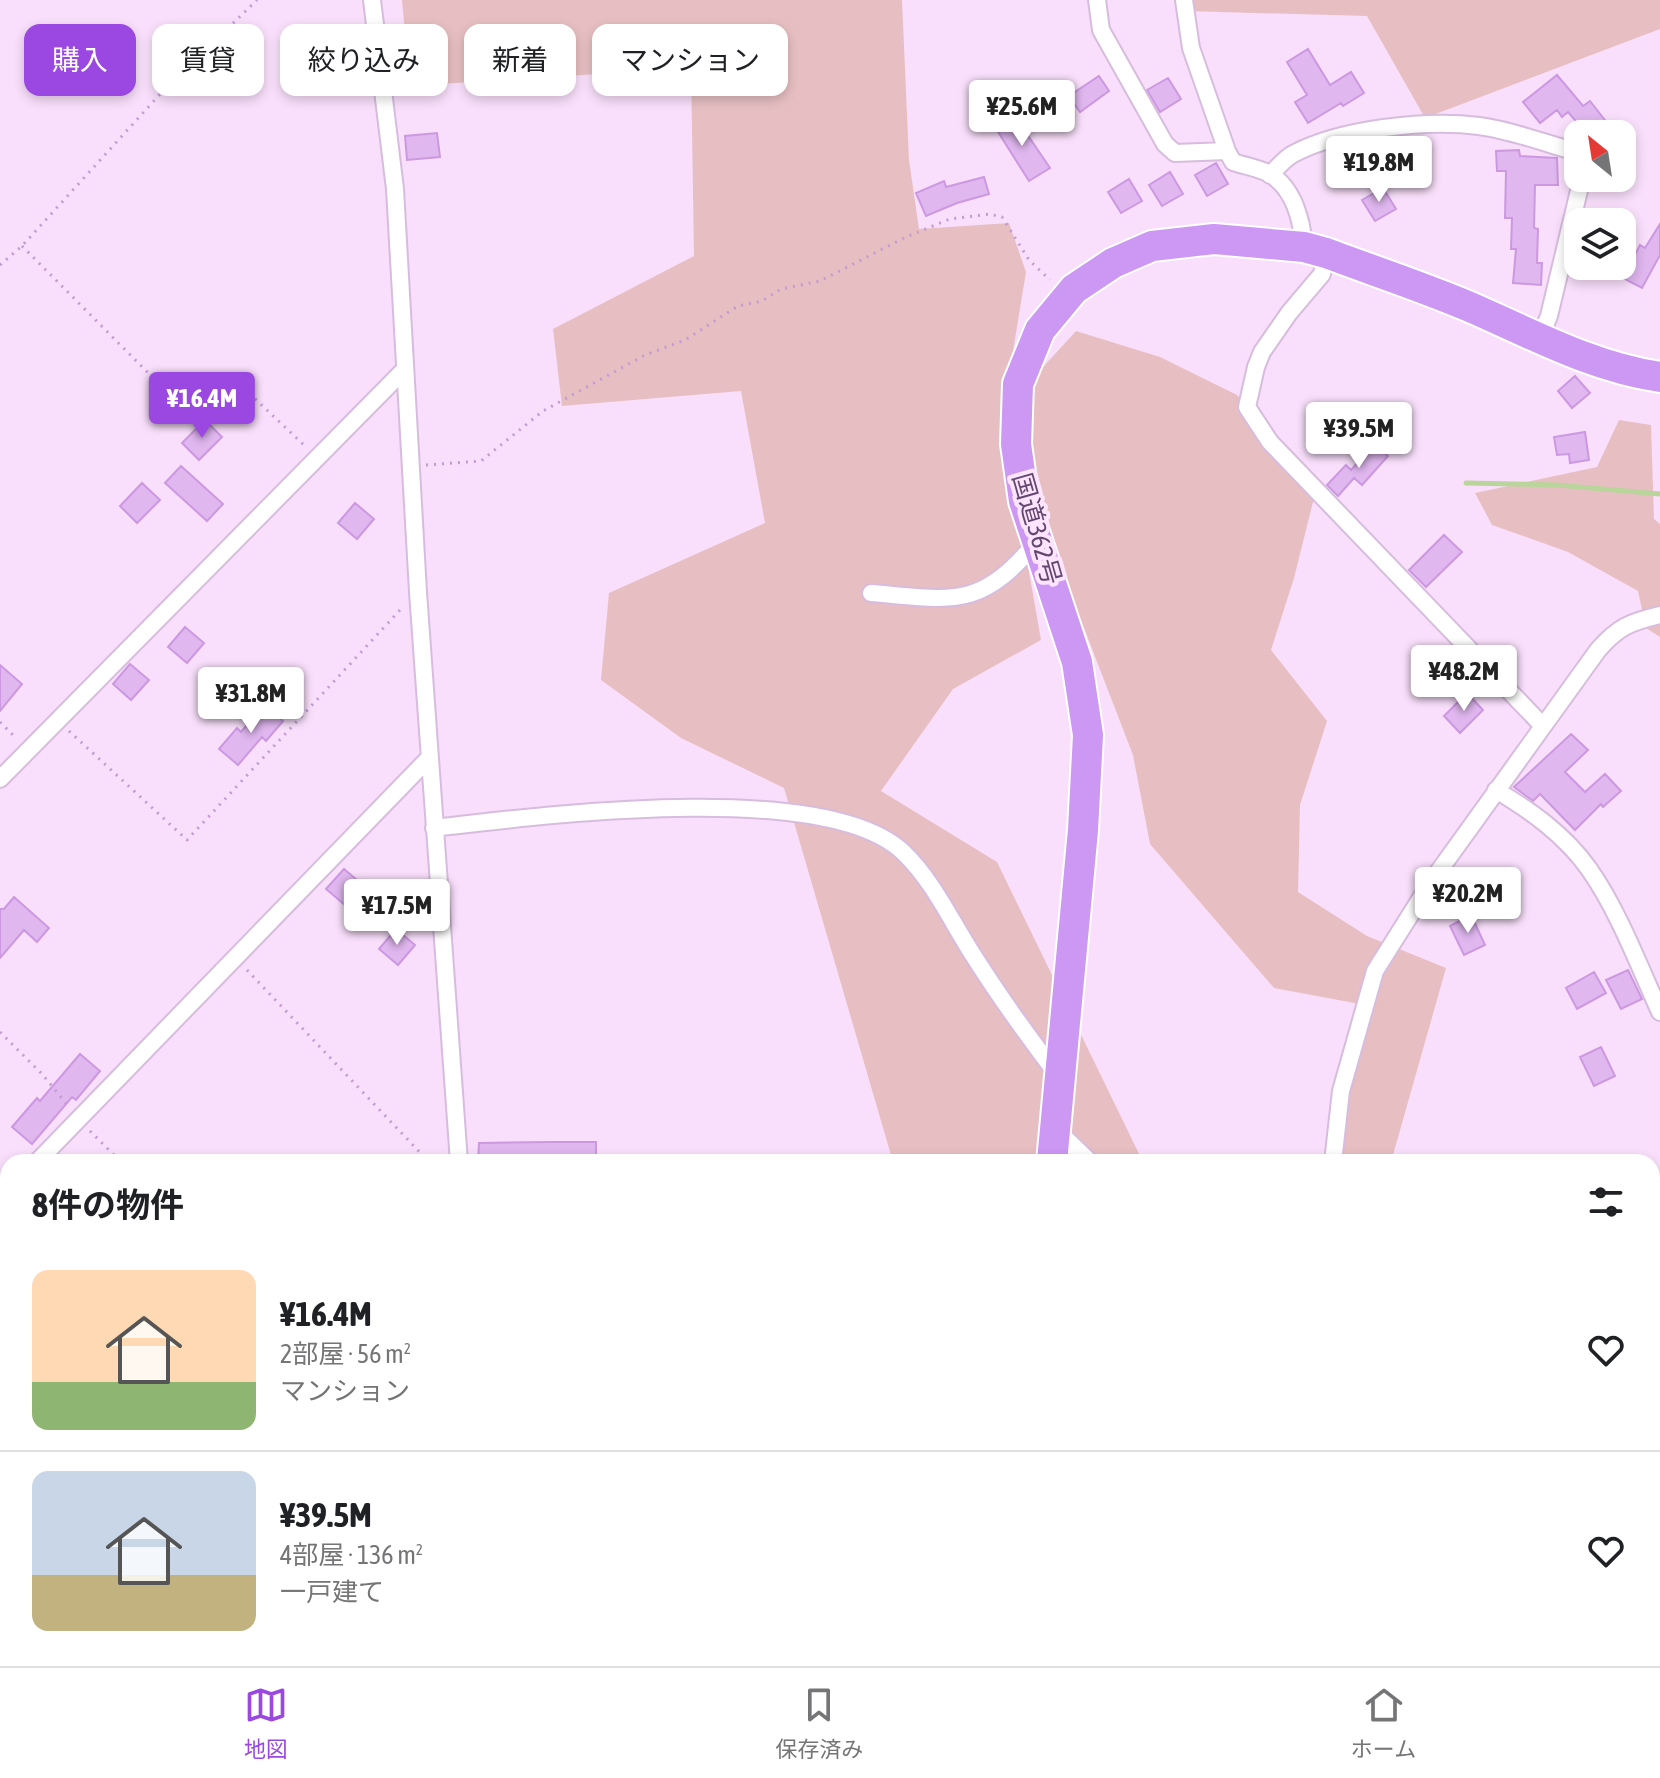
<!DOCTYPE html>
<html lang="ja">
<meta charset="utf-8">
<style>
:root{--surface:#fff;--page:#f2f2f2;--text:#202124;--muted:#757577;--line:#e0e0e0;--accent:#9b47e2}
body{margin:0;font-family:"Asap Condensed","Noto Sans JP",sans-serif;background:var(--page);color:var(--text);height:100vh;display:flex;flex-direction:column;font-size:30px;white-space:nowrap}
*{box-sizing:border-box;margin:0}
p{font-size:26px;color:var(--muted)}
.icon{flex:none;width:44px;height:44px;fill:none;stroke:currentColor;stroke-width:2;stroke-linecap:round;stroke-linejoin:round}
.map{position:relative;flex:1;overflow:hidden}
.side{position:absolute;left:0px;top:1154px;width:1660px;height:512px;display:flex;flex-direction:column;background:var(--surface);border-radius:24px 24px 0 0;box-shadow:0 4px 12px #0003}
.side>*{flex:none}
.hud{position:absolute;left:24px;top:24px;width:800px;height:72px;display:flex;gap:16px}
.needle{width:52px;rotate:330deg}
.controls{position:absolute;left:1564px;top:120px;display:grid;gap:16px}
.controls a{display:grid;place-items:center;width:72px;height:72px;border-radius:16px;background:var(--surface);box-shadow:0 4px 12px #0003;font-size:40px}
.price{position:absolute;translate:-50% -68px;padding:0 18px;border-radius:8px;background:#fff;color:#222;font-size:26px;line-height:52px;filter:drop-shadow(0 2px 4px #0008)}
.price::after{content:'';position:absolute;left:50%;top:48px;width:24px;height:18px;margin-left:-12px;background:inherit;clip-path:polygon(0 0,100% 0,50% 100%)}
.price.on{background:var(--accent);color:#fff}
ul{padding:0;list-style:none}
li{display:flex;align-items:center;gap:24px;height:200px;padding:0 32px}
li+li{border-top:2px solid var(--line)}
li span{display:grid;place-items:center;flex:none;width:224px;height:160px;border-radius:16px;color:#555}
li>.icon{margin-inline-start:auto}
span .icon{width:96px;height:96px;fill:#fffc;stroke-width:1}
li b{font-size:34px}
h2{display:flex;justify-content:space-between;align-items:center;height:96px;padding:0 32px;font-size:34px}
.pill{padding:0 28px;border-radius:16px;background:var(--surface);box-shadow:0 4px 12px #0003;font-size:28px;line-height:72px}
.pill.on{background:var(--accent);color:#fff}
.menu{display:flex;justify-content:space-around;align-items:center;height:112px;border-top:2px solid var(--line);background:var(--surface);font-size:22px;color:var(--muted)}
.menu a{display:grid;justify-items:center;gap:4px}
.menu .on{color:var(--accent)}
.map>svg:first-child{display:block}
.green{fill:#e7bfc2}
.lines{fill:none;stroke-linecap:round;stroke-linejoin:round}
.stream{stroke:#b9d59b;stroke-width:5}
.building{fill:#e0b7ef;stroke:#cc98e1;stroke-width:2}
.street-casing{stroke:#d7bcde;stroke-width:20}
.highway-casing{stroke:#fff;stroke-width:34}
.path{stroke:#c39bd3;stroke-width:3;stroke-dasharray:2 6;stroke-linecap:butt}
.street{stroke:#fff;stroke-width:16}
.highway{stroke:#cd97f4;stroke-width:30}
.labels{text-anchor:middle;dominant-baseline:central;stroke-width:8;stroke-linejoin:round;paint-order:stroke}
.street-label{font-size:26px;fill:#634870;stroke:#fde4ff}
</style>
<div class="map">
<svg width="1660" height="1666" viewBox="0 0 1660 1666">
<rect width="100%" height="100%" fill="#f9dffb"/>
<path class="green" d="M402 0H902L909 160 919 229 1009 223 1026 272 1002 418 1041 640 953 689 881 791 997 862 1143 1162H893L784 788 681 738 601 680 609 593 765 523 741 391 562 406 553 329 694 256 691 68 410 86Z
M1185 0H1660V29L1425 118 1367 16 1186 11Z
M1076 331 1160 357 1237 395 1316 490 1294 578 1271 650 1327 721 1300 805 1298 892 1367 936 1446 968 1391 1162H1335L1365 1005 1274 988 1150 844 1133 755 1055 553 1031 454 1034 377Z
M1619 420 1651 425 1654 519 1660 524V637L1646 628 1638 591 1568 552 1492 525 1475 493 1597 467Z
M1660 1642V1666H1605L1624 1658H1652V1646Z
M1021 1658H1553L1556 1666H1023Z"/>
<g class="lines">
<path class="stream" d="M1466 483 1557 485 1660 494"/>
</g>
<path class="building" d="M1308 49 1330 85 1351 72 1364 93 1343 106 1341 103 1308 123 1295 102 1307 95 1287 62Z
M1557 75 1583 106 1590 101 1608 124 1595 134H1587L1568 112 1562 117 1557 110 1540 123 1523 102Z
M1099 76 1109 91 1080 112 1069 96Z
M1168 78 1181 99 1160 112 1147 90Z
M1014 115 1050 168 1029 181 995 127Z
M437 133 440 157 407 160 405 136Z
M1519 150 1520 156 1557 158 1558 185H1535L1534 228 1538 229 1537 263H1542L1541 285 1513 283 1516 249H1511L1512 218H1505L1506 171H1497L1496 151Z
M1216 163 1228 184 1207 196 1195 175Z
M1170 172 1183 194 1162 206 1149 185Z
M984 177 989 194 957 203 926 216 916 193 944 181 946 187Z
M1129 179 1142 201 1121 213 1108 192Z
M1383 188 1396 209 1375 221 1362 200Z
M1660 224V255L1642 288 1623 278 1640 245 1645 248Z
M1575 376 1590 393 1572 408 1558 391Z
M205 420 222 437 199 460 182 443Z
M1585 432 1589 460 1570 463 1569 454 1557 455 1554 437Z
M1375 444 1388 456 1362 485 1354 478 1338 496 1327 485 1346 465 1351 470Z
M181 466 223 504 207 521 165 483Z
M142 483 160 500 137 523 120 506Z
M355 503 374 519 357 539 338 523Z
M1444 535 1462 552 1426 587 1409 570Z
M185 627 204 643 187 663 168 647Z
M130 664 149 680 131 700 113 684Z
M0 665 22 684 0 711Z
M1467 693 1483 710 1460 733 1444 716Z
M264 705 283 721 266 741 262 737 238 765 219 749 237 728 241 732Z
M1571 734 1588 750 1565 772 1585 792 1605 774 1621 791 1603 807 1601 804 1575 830 1540 794 1533 801 1514 787Z
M344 869 363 885 345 905 326 889Z
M14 897 49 928 37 942 24 930 0 958V909H4Z
M1471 915 1485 945 1464 955 1450 926Z
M396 929 415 945 398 965 379 949Z
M1628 970 1642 999 1621 1009 1606 980Z
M1594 972 1606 993 1577 1009 1566 988Z
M1601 1047 1615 1076 1594 1086 1580 1057Z
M80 1054 100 1071 76 1100 72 1097 32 1144 12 1127 37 1098 40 1101Z
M551 1142H596V1162H478L479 1143Z"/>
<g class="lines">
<g class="street-casing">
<path id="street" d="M372 0 395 189 418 592 459 1162
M1097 0 1101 30 1165 144 1175 153 1227 151
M1184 0 1191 48 1227 151 1233 162C1245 166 1259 168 1270 174 1294 189 1302 221 1304 247
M1270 175C1277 168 1284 159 1293 154 1340 129 1426 119 1479 126 1510 130 1542 142 1573 151L1578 155
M1326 253 1322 274 1289 313 1262 352 1256 367 1247 407 1270 442 1542 725
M1540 338 1549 316 1582 178
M871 593C955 600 980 610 1038 540
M0 779 404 370
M1496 790C1531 811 1565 835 1589 869 1618 910 1639 966 1660 1012
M434 828C538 816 827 778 904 853 934 882 952 923 975 958 1001 999 1030 1039 1059 1077
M1056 1129 1090 1162
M37 1162 429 758
M1333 1162 1341 1091 1375 971 1431 882 1598 650C1618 627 1630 622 1660 615
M0 1199 8 1191
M1652 1587 1660 1595
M503 1658 504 1666
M1284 1666 1292 1658"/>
</g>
<g class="highway-casing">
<path id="highway" d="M1052 1162 1083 830 1088 735 1077 662 1024 501 1016 444 1018 384 1040 330 1074 289 1113 263 1152 246 1214 239 1304 247 1326 253C1374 271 1423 287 1470 307 1532 334 1592 367 1660 377
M13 1666 44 1658"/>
</g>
<path class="path" d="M22 246 193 418 234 379 305 446
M0 265 22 246 162 92 257 0
M426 465 481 461 543 411 645 355 685 340 738 306 762 301 781 289 820 281 906 237 950 219 989 214 1002 217 1029 260 1050 280
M0 722 17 739
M69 731 187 840 401 609
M247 970 429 1162
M0 1032 42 1074 69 1107
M90 1131 121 1162
M0 1365 8 1373"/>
<use href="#street" class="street"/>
<use href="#highway" class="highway"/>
</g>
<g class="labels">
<g class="street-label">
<text transform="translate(1037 529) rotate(74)">国道362号</text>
</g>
</g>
</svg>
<div class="controls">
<a><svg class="needle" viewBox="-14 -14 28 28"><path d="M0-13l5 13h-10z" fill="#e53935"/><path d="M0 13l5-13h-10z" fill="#757577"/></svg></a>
<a><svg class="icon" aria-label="layers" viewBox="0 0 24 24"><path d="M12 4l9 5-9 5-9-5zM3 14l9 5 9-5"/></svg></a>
</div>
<b class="price" style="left:1022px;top:148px">¥25.6M</b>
<b class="price" style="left:1379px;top:204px">¥19.8M</b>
<b class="price on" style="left:202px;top:440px">¥16.4M</b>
<b class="price" style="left:1359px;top:470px">¥39.5M</b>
<b class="price" style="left:1464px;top:713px">¥48.2M</b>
<b class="price" style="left:251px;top:735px">¥31.8M</b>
<b class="price" style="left:1468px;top:935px">¥20.2M</b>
<b class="price" style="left:397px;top:947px">¥17.5M</b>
<div class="hud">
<a class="pill on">購入</a>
<a class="pill">賃貸</a>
<a class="pill">絞り込み</a>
<a class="pill">新着</a>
<a class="pill">マンション</a>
</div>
<section class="side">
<h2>8件の物件<svg class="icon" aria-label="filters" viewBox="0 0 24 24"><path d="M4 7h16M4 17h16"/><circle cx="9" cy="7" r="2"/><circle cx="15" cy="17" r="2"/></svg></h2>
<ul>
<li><span style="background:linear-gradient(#ffd9b3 70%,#8fb573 0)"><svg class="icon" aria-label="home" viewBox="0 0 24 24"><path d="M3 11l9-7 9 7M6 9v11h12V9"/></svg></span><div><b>¥16.4M</b><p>2部屋 · 56 m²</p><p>マンション</p></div><svg class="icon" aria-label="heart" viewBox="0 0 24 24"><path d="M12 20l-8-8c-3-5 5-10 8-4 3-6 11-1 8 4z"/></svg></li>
<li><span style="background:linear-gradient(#c9d6e8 65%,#c2b280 0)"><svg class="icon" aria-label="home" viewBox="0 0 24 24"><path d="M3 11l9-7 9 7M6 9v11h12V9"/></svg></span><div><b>¥39.5M</b><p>4部屋 · 136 m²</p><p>一戸建て</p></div><svg class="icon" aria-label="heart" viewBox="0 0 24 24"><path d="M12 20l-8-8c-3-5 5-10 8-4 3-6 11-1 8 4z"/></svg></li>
</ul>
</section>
</div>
<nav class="menu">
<a class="on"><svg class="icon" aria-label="map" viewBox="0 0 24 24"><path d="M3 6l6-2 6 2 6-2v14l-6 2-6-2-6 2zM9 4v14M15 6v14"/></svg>地図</a>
<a><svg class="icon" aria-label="saved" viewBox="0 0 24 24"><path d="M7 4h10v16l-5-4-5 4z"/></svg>保存済み</a>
<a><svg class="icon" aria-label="home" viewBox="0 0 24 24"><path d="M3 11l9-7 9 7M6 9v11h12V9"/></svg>ホーム</a>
</nav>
